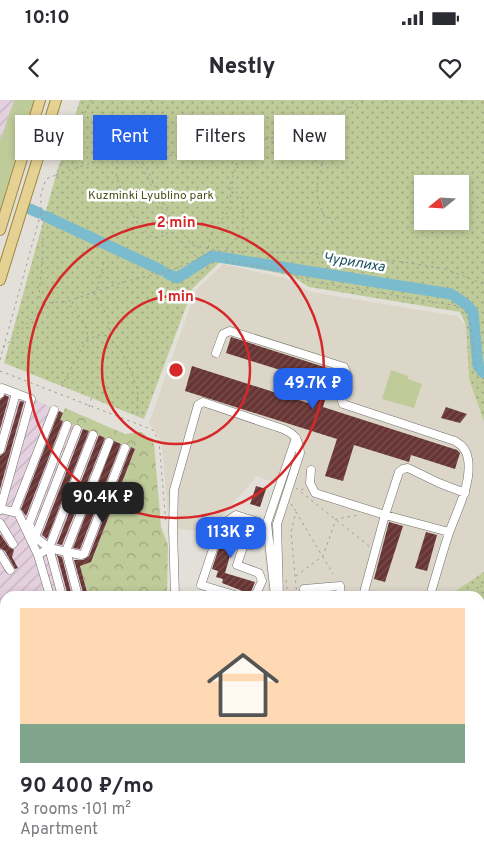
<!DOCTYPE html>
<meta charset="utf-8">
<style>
:root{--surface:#fff;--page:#f2f2f3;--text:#2b2b33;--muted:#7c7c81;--accent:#2563eb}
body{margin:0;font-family:Overpass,sans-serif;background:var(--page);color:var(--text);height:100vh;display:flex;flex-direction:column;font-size:19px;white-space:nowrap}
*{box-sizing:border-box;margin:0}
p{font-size:16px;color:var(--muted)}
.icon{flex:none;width:28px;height:28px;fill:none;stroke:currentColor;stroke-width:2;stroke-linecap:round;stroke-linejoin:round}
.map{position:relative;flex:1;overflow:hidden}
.drawer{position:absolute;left:0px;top:491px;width:485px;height:276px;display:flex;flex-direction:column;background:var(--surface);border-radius:15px 15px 0 0;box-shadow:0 2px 8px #0003}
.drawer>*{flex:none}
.hud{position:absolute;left:15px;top:15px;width:455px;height:45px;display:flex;gap:10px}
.needle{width:32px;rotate:252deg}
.controls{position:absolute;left:414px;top:75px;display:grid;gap:10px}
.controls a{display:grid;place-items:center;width:55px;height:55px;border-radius:0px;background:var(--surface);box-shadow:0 2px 8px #0003;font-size:25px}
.price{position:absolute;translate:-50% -42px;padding:0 11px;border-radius:10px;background:var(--accent);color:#fff;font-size:16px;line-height:32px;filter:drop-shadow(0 1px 2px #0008)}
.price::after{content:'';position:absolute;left:50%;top:30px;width:15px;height:11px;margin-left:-8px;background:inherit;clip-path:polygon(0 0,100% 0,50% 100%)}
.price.on{background:#222;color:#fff}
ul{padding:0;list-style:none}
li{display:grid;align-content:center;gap:10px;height:265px;padding:0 20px}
li span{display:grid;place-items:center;height:155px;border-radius:0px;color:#555}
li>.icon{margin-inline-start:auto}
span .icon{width:90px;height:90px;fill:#fffc;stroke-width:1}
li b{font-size:21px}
.tag{padding:0 18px;border-radius:0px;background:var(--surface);box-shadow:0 2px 8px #0003;font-size:18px;line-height:45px}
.tag.on{background:var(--accent);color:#fff}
.status{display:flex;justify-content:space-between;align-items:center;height:35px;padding:0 25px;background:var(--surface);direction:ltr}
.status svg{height:14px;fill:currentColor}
header{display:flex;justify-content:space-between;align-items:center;height:65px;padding:0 20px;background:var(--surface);font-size:22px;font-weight:800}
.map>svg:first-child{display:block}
.industrial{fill:url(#industrial-furrows)}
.built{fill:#dbd6c8}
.grass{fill:#c0cb9a}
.forest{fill:url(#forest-crowns)}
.park{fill:url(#park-dots);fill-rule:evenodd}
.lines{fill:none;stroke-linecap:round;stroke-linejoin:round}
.river{stroke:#7abbcd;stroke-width:11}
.building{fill:url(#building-hatch)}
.minor-casing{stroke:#73716b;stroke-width:9}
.major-casing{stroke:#9d8740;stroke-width:12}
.path{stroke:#a09d98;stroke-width:1;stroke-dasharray:2.5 4;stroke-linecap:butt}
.minor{stroke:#fff;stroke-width:8}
.major{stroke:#e5d191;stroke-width:10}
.ring{fill:none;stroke:#d62828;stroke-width:2.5}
.labels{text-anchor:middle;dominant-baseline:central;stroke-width:5;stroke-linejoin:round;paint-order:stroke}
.park-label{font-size:12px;fill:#49531a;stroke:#fff}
.water-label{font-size:14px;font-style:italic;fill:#164e5b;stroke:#fff}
.centre{fill:#d62828;stroke:#fff;stroke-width:2.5}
.ring-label{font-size:15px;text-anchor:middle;font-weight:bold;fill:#d62828;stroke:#fff;stroke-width:5;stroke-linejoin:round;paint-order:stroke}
</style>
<div class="status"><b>10:10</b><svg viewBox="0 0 49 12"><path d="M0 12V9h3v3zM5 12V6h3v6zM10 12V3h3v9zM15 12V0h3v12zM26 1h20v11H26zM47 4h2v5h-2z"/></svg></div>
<header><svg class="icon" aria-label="back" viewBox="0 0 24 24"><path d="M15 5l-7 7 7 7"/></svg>Nestly<svg class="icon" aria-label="heart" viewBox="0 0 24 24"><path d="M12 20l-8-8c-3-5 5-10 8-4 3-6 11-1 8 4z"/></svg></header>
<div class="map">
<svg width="484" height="767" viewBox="0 0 484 767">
<defs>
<pattern id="industrial-furrows" width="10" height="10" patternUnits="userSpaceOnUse" patternTransform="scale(1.25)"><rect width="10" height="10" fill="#e4d0df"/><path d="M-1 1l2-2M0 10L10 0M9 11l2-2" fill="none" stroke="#c4b3c0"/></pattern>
<pattern id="forest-crowns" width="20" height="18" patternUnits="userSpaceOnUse" patternTransform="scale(1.25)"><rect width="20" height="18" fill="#c0cb9a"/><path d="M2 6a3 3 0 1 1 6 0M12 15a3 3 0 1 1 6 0" fill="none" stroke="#9da67e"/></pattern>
<pattern id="park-dots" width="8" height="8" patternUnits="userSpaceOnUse" patternTransform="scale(1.25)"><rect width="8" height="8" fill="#c0cb9a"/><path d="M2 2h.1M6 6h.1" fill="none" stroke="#9da67e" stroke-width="1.8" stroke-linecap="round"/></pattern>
<pattern id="building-hatch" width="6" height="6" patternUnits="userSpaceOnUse" patternTransform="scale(1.25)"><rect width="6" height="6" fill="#673534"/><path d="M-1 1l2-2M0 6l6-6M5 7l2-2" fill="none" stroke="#795150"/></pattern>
</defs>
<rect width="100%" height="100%" fill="#e3e0d9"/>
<path class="industrial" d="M0 0H14L0 41Z
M0 283 63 313 60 320 135 349 91 462 80 466 88 496H5V670L0 671Z"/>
<path class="built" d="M223 164 285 178 311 192 457 216 466 225 469 279 484 322V472L455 492V496H269L263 442 267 409 275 383 257 376 208 432 169 428 162 346 160 339 149 323 196 190Z"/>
<path class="grass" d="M14 0H34L0 109V41Z
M391 270 408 276V279L422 284 414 308 382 299Z"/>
<path class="forest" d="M65 308 125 334 142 332 154 344 161 427 168 445 167 496H88L80 466 91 462 135 349 60 320Z"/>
<path class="park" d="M80 0H484V322L469 279 466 225 460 212 309 187 292 176 221 161 193 188 144 319 4 263 56 75ZM422 84H460V121H422Z
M484 472V500H480V496H455L454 492Z
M480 690H484V767H316L318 762H480Z"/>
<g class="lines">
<path class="river" d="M30 109 39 113
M45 116 161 170
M168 174 177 178 212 156 451 194 466 204 473 212 478 266 484 273"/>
</g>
<path class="building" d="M231 237 340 272 342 276 337 288 329 286 323 307 457 350 460 353 455 369 411 355 409 362 354 345 343 381 325 376 337 339 185 291 192 266 308 303 315 281 226 253Z
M5 295 9 297 0 329V300Z
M20 301 24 302 0 389V356L5 352Z
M446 307 467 314 460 323 441 318Z
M59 311 63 313 60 320 63 321 26 416 21 409Z
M83 329 89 331 47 439 42 435Z
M99 335 105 338 62 445 57 444Z
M114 341 121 344 80 449 73 448Z
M131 347 135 349 91 462 80 466 88 496H84L74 460H83L89 456Z
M256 386 266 389 260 407 250 404Z
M240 422 249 425 246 436 236 435 225 473 255 482 250 494 222 483 223 479 216 477 218 471 212 469 225 429 229 431 232 424 238 426Z
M389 422 403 426 385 482 374 479Z
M426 432 437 435 427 471 415 468Z
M0 434 9 447 14 450 12 457 18 468 15 469 5 451 0 448Z
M57 455 62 457 72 496H68Z
M5 557V600L1 601 0 560Z"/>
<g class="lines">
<g class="minor-casing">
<path id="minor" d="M216 253 223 234 230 231 344 267 348 276 340 296 343 304 455 341C462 345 467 351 468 359 472 384 457 410 449 433 442 454 436 475 430 496
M0 294 2 288 31 299 0 410
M0 350 16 293
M311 370 310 383 315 393 385 415 449 432
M0 409 18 413 38 455 50 496
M14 412 54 310
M0 423 13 444
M35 437 77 329
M49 448 35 437 29 424 67 325
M0 454 10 470
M38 455 49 448 81 455 84 454 125 348
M62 496 49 448 93 335
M78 496 66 451 109 342
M175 496 173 429 174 390 198 305 203 302 283 329C295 334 299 340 300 353L277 424 279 496
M238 496 201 485 221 425 236 415 258 422 251 445 244 444 237 465 259 473 262 481 255 496
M275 496 267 423 296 338
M305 496 304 489 340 486 341 496
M363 496 385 415 399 372 403 369 408 368 439 383 465 393
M480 543 484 537
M0 555 3 541
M480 567H484
M480 584H484
M480 601 484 600
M3 614 5 605
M480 617H484
M0 624 5 623
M480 634H484
M0 637 5 640
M480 643H484
M0 662 5 660
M0 677 5 675
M480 679H484
M0 688H5
M0 749 5 753
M9 762 10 767
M284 762H286"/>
</g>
<g class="major-casing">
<path id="major" d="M0 130 40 0
M0 180 56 0"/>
</g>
<path class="path" d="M152 0 145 11 132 49 181 57 231 47 276 37 323 23 364 0
M386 0 387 4
M461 0 463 4 468 0
M286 35 297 46 322 66C315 87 315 97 325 117L336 119
M118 54 116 74 123 97 139 126 153 138 167 135 166 117 155 93 143 69 128 50
M322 65V51L324 22
M56 75 132 49 146 67 170 117 192 145 220 151 309 153 368 162 392 160 445 169 484 184
M42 112 43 150 39 196 46 203
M167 127 192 154 200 158
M208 148 212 131 231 108 230 85 241 51V46
M226 150 243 131V100L230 85
M225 161 286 171 309 181 458 206 465 210 471 226 476 274 484 279
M97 190 104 162
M94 193 108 217 111 239 121 251 130 269 138 291 137 316
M87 242C94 236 101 231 110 238
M3 248 47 203 69 201 123 182 169 171 201 158 213 150
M0 260 41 113V94L46 79 56 75 91 0
M0 271 153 330 159 341 166 424
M62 287C67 275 74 263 80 252 81 248 85 245 86 242 92 227 76 210 65 202
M89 307 93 293
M296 388 369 446
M301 390 306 388
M291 404 296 411
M296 476 323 456 336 419 359 415
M286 480 288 496
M480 487 484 484
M297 496 291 432 296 412 333 474
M480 659 484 662
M480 667 484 663
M480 698 484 697
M0 704 5 703
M480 714 484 711
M3 744 4 703
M331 767 335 762
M417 767 421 762"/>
<use href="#minor" class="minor"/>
<use href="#major" class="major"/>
</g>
<g class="ring">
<circle cx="176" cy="270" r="74"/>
<circle cx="176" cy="270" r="148"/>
</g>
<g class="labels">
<g class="park-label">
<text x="151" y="96">Kuzminki Lyublino park</text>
</g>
<g class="water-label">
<text transform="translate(354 163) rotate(9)">Чурилиха</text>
</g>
</g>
<circle cx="176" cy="270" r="8" class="centre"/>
<g class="ring-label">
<text x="176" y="127">2 min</text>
<text x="176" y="201">1 min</text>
</g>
</svg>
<div class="controls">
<a><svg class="needle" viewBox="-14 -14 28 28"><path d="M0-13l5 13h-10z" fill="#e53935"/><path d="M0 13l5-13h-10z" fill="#7c7c81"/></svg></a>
</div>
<b class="price" style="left:313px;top:310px">49.7K ₽</b>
<b class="price on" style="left:103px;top:424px">90.4K ₽</b>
<b class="price" style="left:231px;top:459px">113K ₽</b>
<div class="hud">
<a class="tag">Buy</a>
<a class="tag on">Rent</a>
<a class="tag">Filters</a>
<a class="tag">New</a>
</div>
<section class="drawer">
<ul>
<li><span style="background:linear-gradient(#ffd9b3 75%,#7fa58c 0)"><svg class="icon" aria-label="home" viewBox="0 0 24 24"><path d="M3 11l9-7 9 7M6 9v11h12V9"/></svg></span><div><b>90 400 ₽/mo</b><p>3 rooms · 101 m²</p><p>Apartment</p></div></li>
</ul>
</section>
</div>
